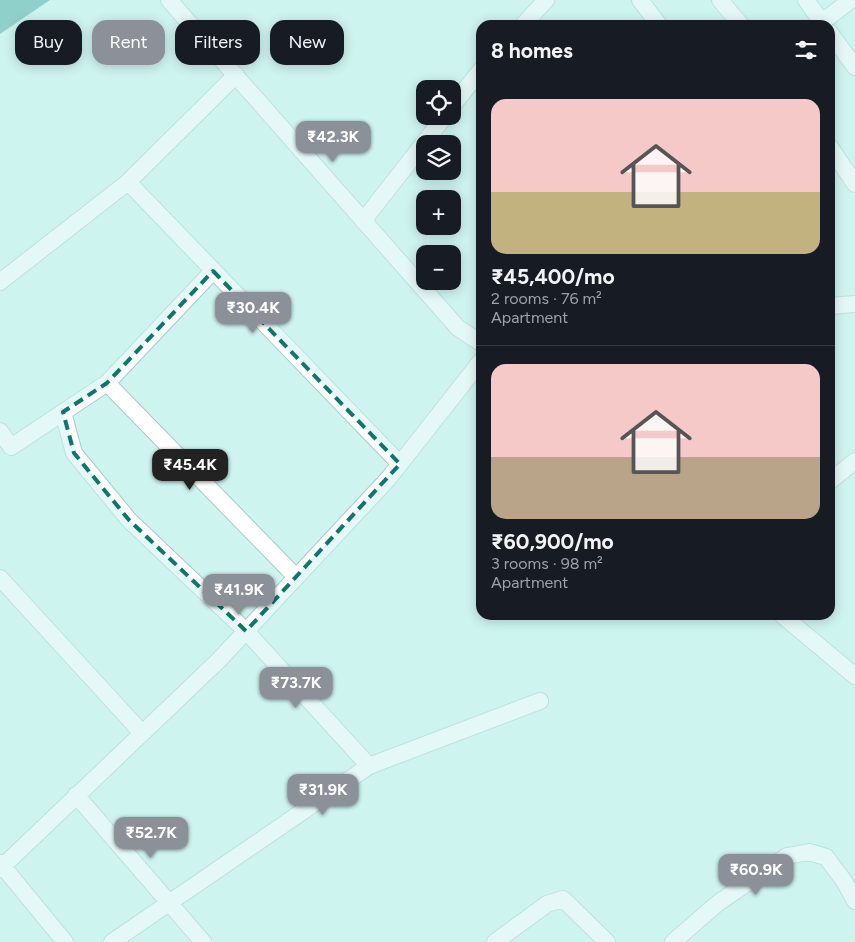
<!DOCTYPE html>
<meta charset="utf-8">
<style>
:root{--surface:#171b24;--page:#242831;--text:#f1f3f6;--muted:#9ea1a6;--line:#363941;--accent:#8c9099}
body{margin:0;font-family:Figtree,sans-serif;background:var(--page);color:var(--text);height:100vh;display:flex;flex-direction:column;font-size:19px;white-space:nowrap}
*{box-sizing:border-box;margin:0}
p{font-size:16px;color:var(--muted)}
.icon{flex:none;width:28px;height:28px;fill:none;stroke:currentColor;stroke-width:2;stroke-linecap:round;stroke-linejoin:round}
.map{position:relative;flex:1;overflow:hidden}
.details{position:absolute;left:476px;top:20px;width:359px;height:600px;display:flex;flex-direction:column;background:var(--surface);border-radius:15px;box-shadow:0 2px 12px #0003}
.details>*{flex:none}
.banner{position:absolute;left:15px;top:20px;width:386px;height:45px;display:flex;gap:10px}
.tools{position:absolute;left:416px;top:80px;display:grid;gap:10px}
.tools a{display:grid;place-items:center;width:45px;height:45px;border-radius:10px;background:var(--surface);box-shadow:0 2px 12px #0003;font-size:25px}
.price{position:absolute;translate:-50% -42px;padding:0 11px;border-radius:10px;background:var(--accent);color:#fff;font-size:16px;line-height:32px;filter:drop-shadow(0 1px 2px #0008)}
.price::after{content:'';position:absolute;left:50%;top:30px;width:15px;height:11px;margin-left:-8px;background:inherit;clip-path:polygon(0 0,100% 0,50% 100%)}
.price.on{background:#222;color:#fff}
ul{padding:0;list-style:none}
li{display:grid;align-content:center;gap:10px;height:265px;padding:0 15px}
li+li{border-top:1px solid var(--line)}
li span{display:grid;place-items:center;height:155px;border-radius:15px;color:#555}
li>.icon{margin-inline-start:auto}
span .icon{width:90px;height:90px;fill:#fffc;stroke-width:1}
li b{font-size:21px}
h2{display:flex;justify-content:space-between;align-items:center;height:60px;padding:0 15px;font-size:21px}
.tag{padding:0 18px;border-radius:15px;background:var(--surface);box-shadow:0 2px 12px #0003;font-size:18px;line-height:45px}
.tag.on{background:var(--accent);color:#fff}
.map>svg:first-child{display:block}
.water{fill:#46a59d}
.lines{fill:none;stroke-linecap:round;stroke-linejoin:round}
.street-casing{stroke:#a7ccc8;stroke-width:18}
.street{stroke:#fff;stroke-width:16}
.marked{fill:none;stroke:#0f766e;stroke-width:4;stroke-dasharray:10 6;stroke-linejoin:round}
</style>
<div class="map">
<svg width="855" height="942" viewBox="0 0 855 942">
<rect width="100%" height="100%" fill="#cef4f0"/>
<path class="water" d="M0 0H50L0 34Z"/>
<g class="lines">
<g class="street-casing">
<path id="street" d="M169 0 458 328 481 343
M640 0 659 25
M720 0 741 25
M806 0 824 25
M523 25 546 0
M818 25 851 0
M830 33 855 67
M452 106 481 70
M830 147 855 184
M128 182 400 464
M363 221 445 116
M0 282 128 182 236 75
M830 306 855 304
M107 383 296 577
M63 412 74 453 129 520 246 631 369 766
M0 431 11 447 107 383 213 271
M830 481 855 461
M0 578 142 733
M782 615 855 676
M76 795 203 942
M0 863 65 942
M0 869 219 660 388 479 481 361
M112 942 369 766 540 701
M495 942 547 904 563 899 607 942
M673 942 718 903 787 856 809 852 826 857 844 881 855 901"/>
</g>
<use href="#street" class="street"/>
</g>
<path d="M0 0H855V942H0ZM213 271 400 464 246 631 129 520 74 453 63 412 107 383Z" fill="#cef4f0" fill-opacity=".55" fill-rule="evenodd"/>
<path class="marked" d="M213 271 400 464 246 631 129 520 74 453 63 412 107 383Z"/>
</svg>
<div class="tools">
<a><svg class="icon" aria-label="locate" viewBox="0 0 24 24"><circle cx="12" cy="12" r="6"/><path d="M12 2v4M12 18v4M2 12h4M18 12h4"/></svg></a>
<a><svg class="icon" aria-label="layers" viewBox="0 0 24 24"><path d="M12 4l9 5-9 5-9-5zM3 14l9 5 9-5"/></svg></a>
<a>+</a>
<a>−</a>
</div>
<b class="price" style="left:333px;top:163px">₹42.3K</b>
<b class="price" style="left:253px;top:334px">₹30.4K</b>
<b class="price on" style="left:190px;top:491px">₹45.4K</b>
<b class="price" style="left:239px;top:616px">₹41.9K</b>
<b class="price" style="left:296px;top:709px">₹73.7K</b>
<b class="price" style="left:323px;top:816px">₹31.9K</b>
<b class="price" style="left:151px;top:859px">₹52.7K</b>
<b class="price" style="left:756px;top:896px">₹60.9K</b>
<div class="banner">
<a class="tag">Buy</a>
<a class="tag on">Rent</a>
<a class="tag">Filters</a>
<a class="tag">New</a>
</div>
<section class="details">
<h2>8 homes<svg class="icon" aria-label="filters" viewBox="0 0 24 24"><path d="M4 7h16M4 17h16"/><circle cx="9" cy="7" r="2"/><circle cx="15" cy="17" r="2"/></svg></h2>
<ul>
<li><span style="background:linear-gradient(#f6c9c9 60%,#c2b280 0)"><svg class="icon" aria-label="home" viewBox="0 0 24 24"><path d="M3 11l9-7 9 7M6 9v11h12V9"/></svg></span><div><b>₹45,400/mo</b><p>2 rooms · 76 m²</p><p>Apartment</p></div></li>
<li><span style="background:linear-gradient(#f6c9c9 60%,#b9a48a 0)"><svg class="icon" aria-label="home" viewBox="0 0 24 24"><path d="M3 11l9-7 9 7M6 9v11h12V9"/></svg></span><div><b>₹60,900/mo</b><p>3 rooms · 98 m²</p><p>Apartment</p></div></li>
</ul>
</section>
</div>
